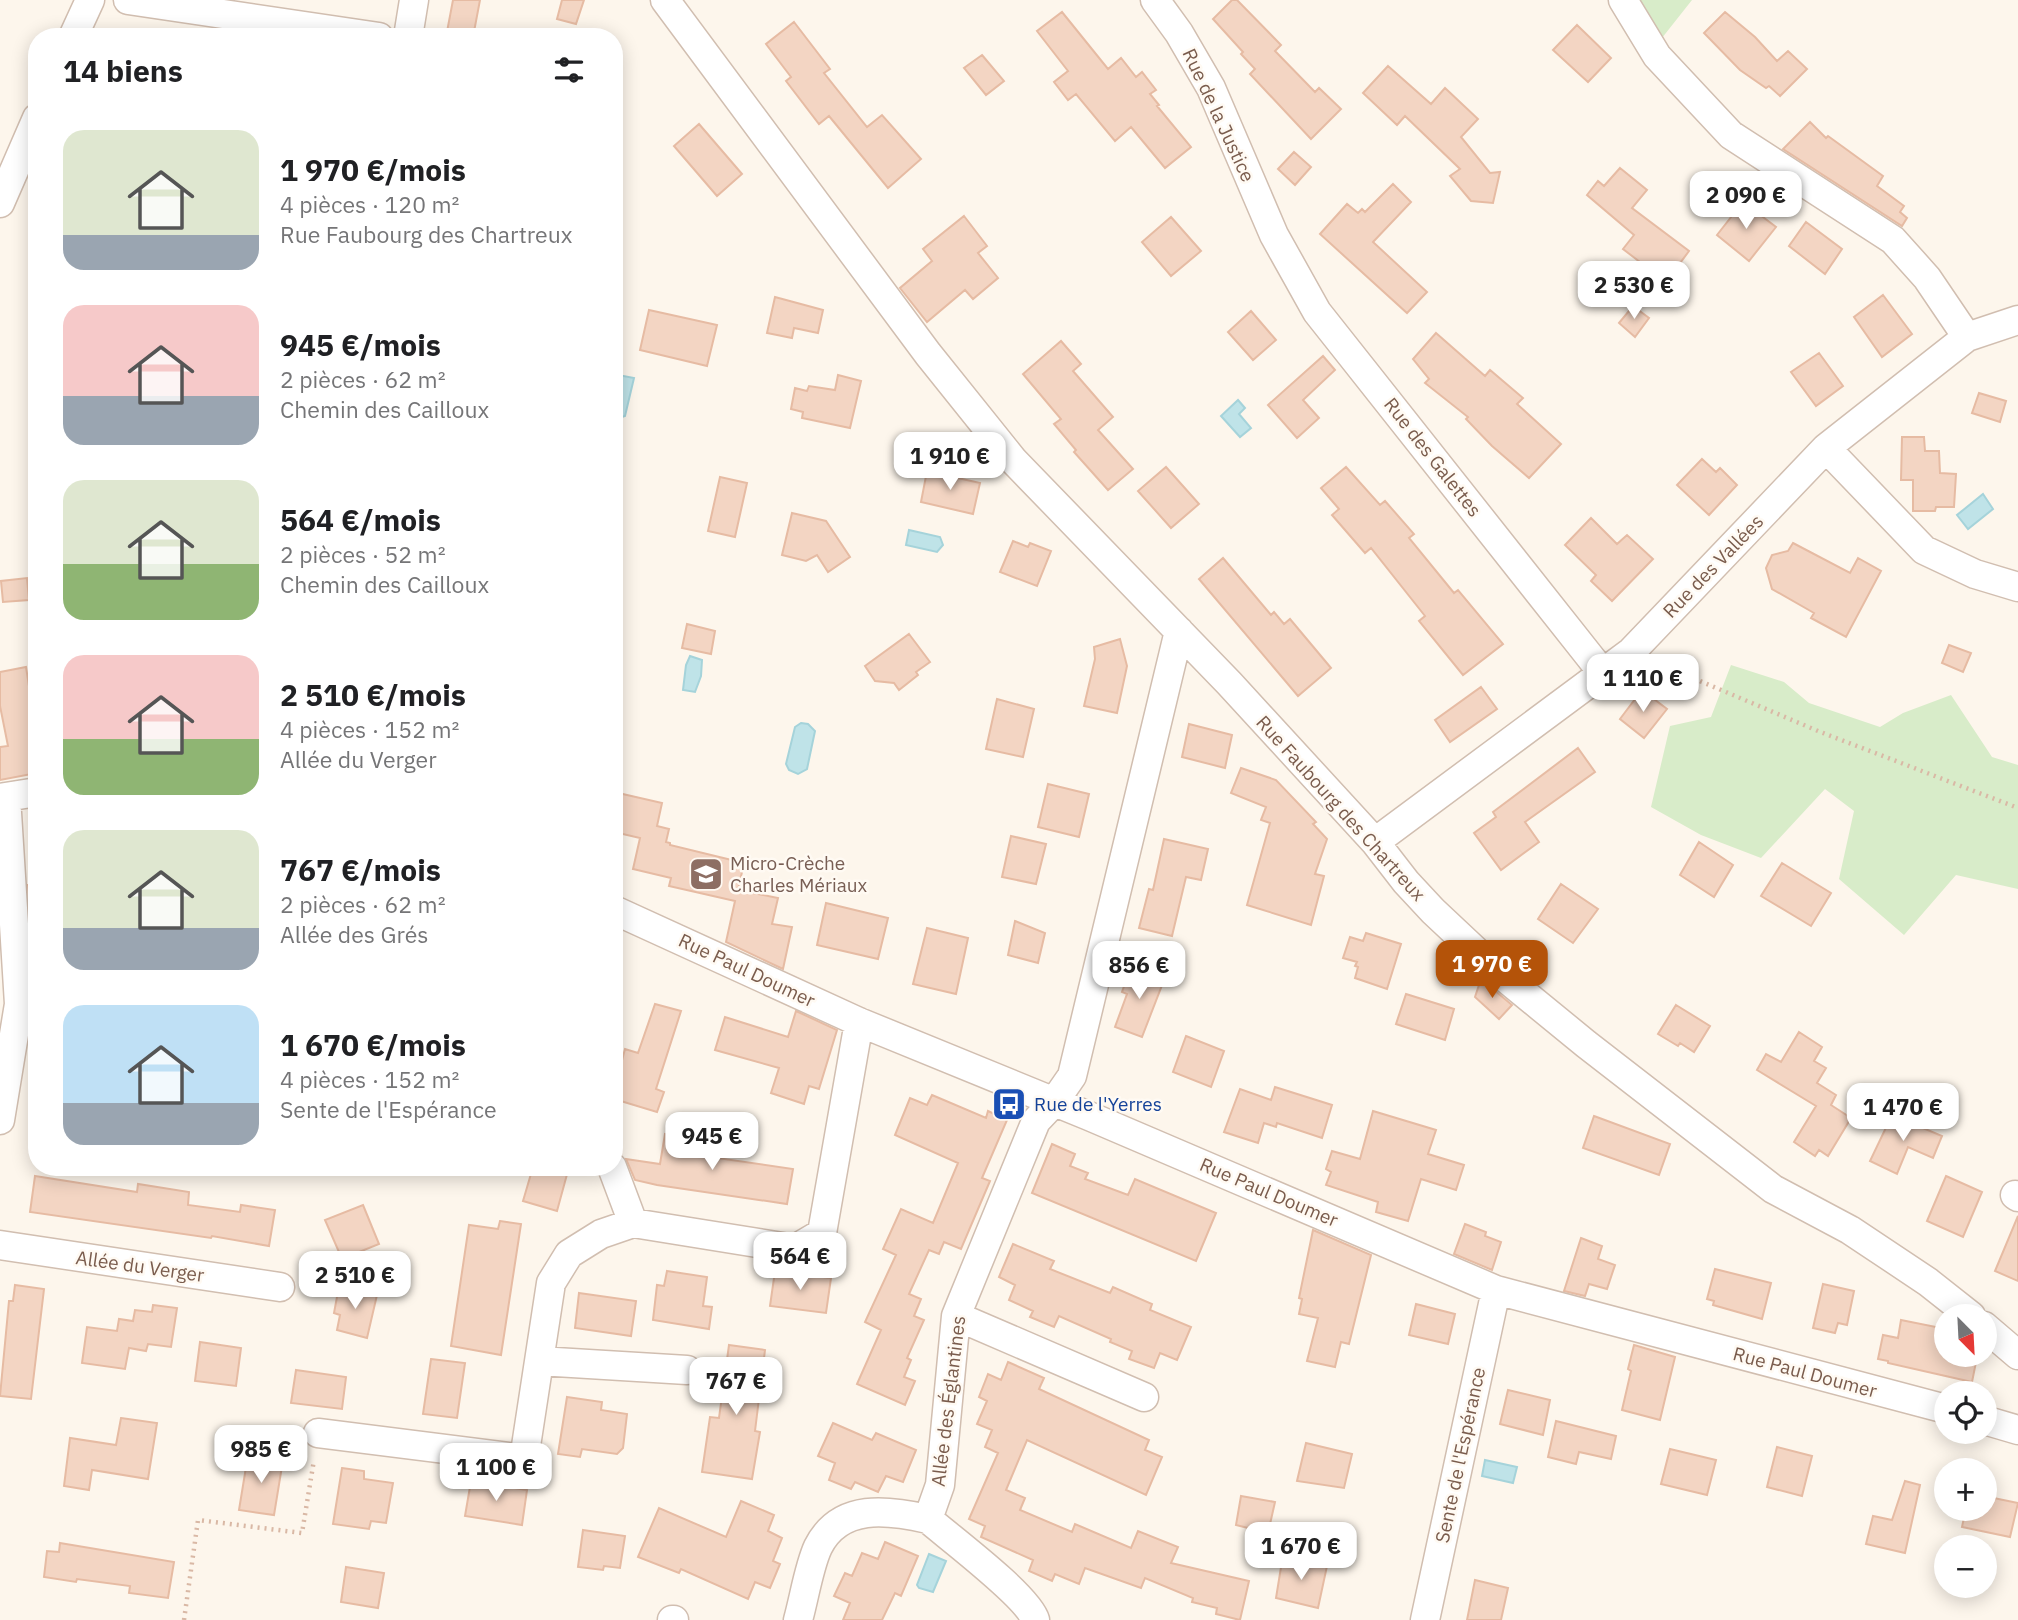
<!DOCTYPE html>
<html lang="fr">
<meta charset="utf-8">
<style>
:root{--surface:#fff;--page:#f2f2f2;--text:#202124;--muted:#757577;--accent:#b45309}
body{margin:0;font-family:"IBM Plex Sans",sans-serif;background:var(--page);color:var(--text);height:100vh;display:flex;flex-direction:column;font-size:26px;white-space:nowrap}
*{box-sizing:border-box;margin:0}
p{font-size:23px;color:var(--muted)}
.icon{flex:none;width:38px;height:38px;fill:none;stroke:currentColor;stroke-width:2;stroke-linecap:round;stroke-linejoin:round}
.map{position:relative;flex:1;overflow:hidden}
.drawer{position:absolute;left:28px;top:28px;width:595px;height:1148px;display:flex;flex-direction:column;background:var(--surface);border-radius:28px;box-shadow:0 4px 18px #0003}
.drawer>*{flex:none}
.needle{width:46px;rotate:156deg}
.controls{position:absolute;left:1934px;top:1304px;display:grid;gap:14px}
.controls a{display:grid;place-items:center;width:63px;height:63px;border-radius:50%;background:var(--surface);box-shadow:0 4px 18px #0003;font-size:35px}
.price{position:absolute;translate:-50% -60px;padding:0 16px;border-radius:14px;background:#fff;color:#222;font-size:23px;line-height:46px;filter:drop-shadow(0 2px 4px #0008)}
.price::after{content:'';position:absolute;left:50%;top:42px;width:21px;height:16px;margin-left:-10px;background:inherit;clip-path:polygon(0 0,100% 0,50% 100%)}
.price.current{background:var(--accent);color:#fff}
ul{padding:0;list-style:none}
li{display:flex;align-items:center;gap:21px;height:175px;padding:0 35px}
li span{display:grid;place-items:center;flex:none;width:196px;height:140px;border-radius:21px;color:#555}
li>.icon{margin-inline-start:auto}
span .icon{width:84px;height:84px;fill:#fffc;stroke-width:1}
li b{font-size:30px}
h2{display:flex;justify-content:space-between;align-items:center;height:84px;padding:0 35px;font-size:30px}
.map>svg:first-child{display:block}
.green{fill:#d8ecc9}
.water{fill:#bfe3e8;stroke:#a5d3da;stroke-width:2}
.building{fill:#f3d5c3;stroke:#e6bba3;stroke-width:2}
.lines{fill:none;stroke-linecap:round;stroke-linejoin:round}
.minor-casing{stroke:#d1beb0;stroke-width:31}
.path{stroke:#d9b8a5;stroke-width:4.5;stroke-dasharray:2 5;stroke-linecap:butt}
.minor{stroke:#fff;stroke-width:28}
.labels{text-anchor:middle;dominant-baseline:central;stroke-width:5;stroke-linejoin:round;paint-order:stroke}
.street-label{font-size:19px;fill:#7a5c4d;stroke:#fffaf3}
.education-label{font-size:19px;fill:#785e54;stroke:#fffaf3;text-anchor:start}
.transit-label{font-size:19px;fill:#164399;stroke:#fffaf3;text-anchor:start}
</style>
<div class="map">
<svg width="2018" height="1620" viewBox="0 0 2018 1620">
<rect width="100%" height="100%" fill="#fdf6ec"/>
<path class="green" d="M1631 0H1692L1658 43Z
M1731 665 1784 682 1809 703 1880 727 1903 713 1951 695 1992 757 2018 765V889L1956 875 1904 935 1839 879 1854 811 1825 789 1761 858 1701 835 1651 807 1670 726 1711 717Z"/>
<path class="water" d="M618 375 634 378 625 416 616 419 614 417V392Z
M1238 400 1245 408 1239 414 1251 428 1240 437 1221 416Z
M1983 494 1993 509 1968 529 1957 515Z
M909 530 940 537 943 545 937 552 906 545Z
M690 656 702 660 701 676 695 692 683 690 686 665Z
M801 723 808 724 815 731 807 769 798 774 789 770 786 764 795 727Z
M1485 1460 1517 1467 1513 1483 1482 1476Z
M929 1554 946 1561 933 1592 919 1588 917 1585Z"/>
<path class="building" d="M453 0H480L473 37H446Z
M562 0H584L576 24 557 19Z
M1232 0H1237L1281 45 1275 51 1315 92 1319 88 1341 109 1311 139 1250 74 1255 69 1241 54 1243 52 1213 19Z
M1062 12 1108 69 1121 58 1136 77 1142 72 1156 90 1150 94 1159 105 1157 106 1191 147 1165 168 1131 127 1115 141 1076 94 1068 100 1054 82 1068 71 1037 31Z
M1725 12 1755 37 1777 61 1788 51 1807 69 1780 96 1769 86 1766 88 1740 70 1704 33Z
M794 22 830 69 824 73 867 127 882 115 921 159 888 188 829 116 819 124 786 81 791 77 766 44Z
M1577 25 1611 58 1588 82 1553 50Z
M982 55 1004 81 986 95 964 68Z
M1388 66 1431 104 1445 88 1478 119 1461 137 1490 173 1500 172 1493 203 1471 201 1450 176 1460 169 1405 116 1397 125 1363 93Z
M1810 122 1826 138 1828 136 1883 176 1877 186 1904 206 1900 212 1907 218 1902 226 1783 149Z
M699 124 742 174 717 196 674 146Z
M1294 152 1311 167 1295 185 1278 169Z
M1620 168 1647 190 1632 208 1689 251 1666 282 1623 249 1634 235 1587 195 1598 181 1604 186Z
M1393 184 1411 202 1373 242 1427 292 1407 313 1320 234 1347 204 1358 213 1362 209 1365 212Z
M1743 202 1776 227 1749 261 1717 235Z
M964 216 987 246 978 253 998 278 973 299 965 290 927 322 900 288 932 261 923 249Z
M1171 217 1201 251 1171 276 1142 242Z
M1806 222 1842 249 1825 274 1789 246Z
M1883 295 1912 334 1882 357 1854 317Z
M775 297 823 310 818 333 794 328 792 338 767 333Z
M1633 306 1649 318 1635 337 1619 323Z
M649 310 717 325 707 366 640 350Z
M1251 311 1276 340 1253 360 1228 332Z
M1436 333 1485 376 1490 370 1523 398 1517 404 1561 444 1529 478 1492 446 1466 419 1468 417 1425 383 1429 379 1413 359Z
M1061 341 1081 364 1073 371 1113 417 1098 430 1133 469 1108 490 1074 452 1076 450 1054 424 1061 419 1023 374Z
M1819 353 1843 386 1816 406 1791 372Z
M1323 356 1335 370 1303 400 1319 418 1297 438 1268 405Z
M838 375 861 381 850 428 802 418 803 412 791 409 795 388 807 391 809 386 835 390Z
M1979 393 2006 401 2000 422 1972 413Z
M1902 437H1924L1925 451H1939L1940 473 1956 474 1954 507H1936L1935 511H1913V480H1901Z
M1702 459 1716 472 1720 468 1737 485 1709 515 1677 485Z
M1166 467 1199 504 1171 528 1138 491Z
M1346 467 1380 505 1385 501 1414 534 1409 538 1454 593 1458 590 1503 644 1463 675 1419 621 1425 616 1371 548 1365 553 1332 515 1339 509 1321 488Z
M927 471 980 483 973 514 921 502Z
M720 477 747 483 735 537 708 531Z
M792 513 826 521 850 557 828 572 817 555 806 561 782 555Z
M1591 518 1617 544 1627 535 1653 559 1612 601 1591 581 1596 575 1565 545Z
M1013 541 1028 547 1030 543 1051 551 1037 586 1000 572Z
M1793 543 1850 573 1858 558 1881 571 1846 637 1811 618 1814 613 1772 589 1766 568 1772 555 1788 551Z
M1223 558 1271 615 1274 612 1284 624 1290 619 1331 668 1298 696 1199 579Z
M27 578 29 600 3 602 1 581Z
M687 624 715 631 711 654 682 648Z
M909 634 930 662 916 672 918 675 899 690 894 683 875 681 865 666Z
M1120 639 1127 666 1117 713 1084 706 1095 659 1094 647Z
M1949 645 1971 653 1963 672 1942 663Z
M26 667 37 737V773L0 780V747L8 746 0 706V672Z
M1481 687 1497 709 1450 742 1435 720Z
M1642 690 1667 709 1644 738 1620 719Z
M997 699 1034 709 1023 757 986 749Z
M1189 724 1232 735 1225 768 1182 757Z
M1578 748 1595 772 1525 822 1539 842 1501 870 1474 833 1496 817 1493 812Z
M1241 768 1276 780 1316 822 1313 824 1327 839 1315 874 1324 876 1311 925 1247 905 1270 823 1261 820 1266 807 1231 793Z
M1048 784 1089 794 1079 837 1038 827Z
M614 792 662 803 657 826 669 829 666 842 670 843V845L744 863 738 890 778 898 772 924 792 927 783 969 726 942 735 901 669 886 671 878 633 869 640 838 614 832Z
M1011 836 1046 844 1036 884 1002 877Z
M1164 839 1208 849 1201 880 1186 877 1172 936 1139 928 1149 889 1153 890Z
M1699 842 1733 865 1714 897 1680 875Z
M1782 863 1831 893 1811 926 1761 896Z
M1561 884 1598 909 1573 943 1538 919Z
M28 885H37V949L32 950Z
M826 903 888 918 878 959 817 945Z
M1015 921 1045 933 1038 963 1008 955Z
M927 928 968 938 956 994 913 984Z
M1366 933 1401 944 1387 989 1355 978 1358 967 1355 966 1357 962 1343 958 1350 937 1363 941Z
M1131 967 1164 980 1142 1037 1115 1027 1127 994 1122 992Z
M1481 979 1512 1005 1499 1019 1475 997Z
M1406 994 1454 1009 1445 1040 1396 1024Z
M655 1004 681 1011 656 1089 664 1092 657 1112 614 1099V1062L621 1064 625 1049 638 1053Z
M1676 1005 1710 1026 1694 1052 1680 1043 1678 1046 1658 1034Z
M796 1011 837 1030 819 1089 809 1086 804 1104 771 1093 779 1068 715 1050 725 1017 788 1037Z
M1799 1032 1822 1047 1814 1061 1826 1068 1817 1083 1836 1095 1831 1105 1851 1118 1828 1156 1819 1150 1815 1156 1794 1142 1816 1106 1757 1070 1766 1054 1781 1062Z
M1186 1036 1224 1051 1211 1087 1173 1072Z
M1275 1087 1332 1105 1322 1138 1277 1123 1276 1127 1264 1123 1258 1143 1224 1132 1240 1089 1271 1100Z
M932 1095 986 1118 988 1111 1007 1120 982 1178 990 1181 961 1249 944 1242 939 1254 929 1250 909 1294 921 1299 914 1316 924 1320 907 1358 911 1360 904 1377 915 1381 905 1405 857 1384 881 1330 865 1322 896 1255 883 1249 901 1209 933 1223 958 1163 895 1135 910 1098 927 1105Z
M1373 1111 1436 1130 1428 1154 1464 1165 1456 1190 1421 1179 1408 1221 1376 1212 1378 1202 1326 1185 1331 1172 1326 1169 1332 1151 1360 1159Z
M1892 1115 1942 1136 1933 1158 1908 1147 1897 1174 1870 1161Z
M1594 1116 1670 1144 1659 1175 1583 1148Z
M665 1134 712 1141 710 1157 793 1169 787 1204 657 1185 635 1180 626 1159 660 1164Z
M1052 1144 1075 1154 1070 1166 1088 1173 1085 1179 1128 1195 1135 1179 1216 1213 1196 1261 1032 1193Z
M533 1167H569L557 1211 523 1201Z
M35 1176 137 1192 138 1184 189 1192 188 1205 240 1212 241 1205 275 1210 269 1246 212 1236 211 1238 30 1212Z
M1946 1176 1982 1192 1963 1237 1927 1221Z
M363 1205 379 1244 342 1259 325 1220Z
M2018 1216V1281L1995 1271Z
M500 1221 521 1224 501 1355 451 1346 469 1225 498 1229Z
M1465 1224 1486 1232 1485 1236 1501 1242 1492 1270 1454 1254Z
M1313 1230 1371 1255 1349 1344 1341 1342 1335 1367 1307 1361 1318 1318 1299 1314 1302 1299 1299 1298Z
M1581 1238 1602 1246 1598 1259 1615 1265 1607 1289 1589 1284 1585 1296 1564 1291Z
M1013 1244 1054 1261 1050 1269 1110 1293 1113 1287 1152 1304 1150 1310 1191 1327 1177 1360 1160 1353 1154 1368 1129 1359 1132 1351 1110 1342 1111 1339 1059 1316 1054 1327 1030 1317 1033 1311 1009 1300 1015 1285 999 1277Z
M1715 1269 1771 1283 1762 1319 1713 1305 1714 1301 1707 1299Z
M667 1271 707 1277 703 1306 712 1307 709 1329 653 1320 657 1285 664 1286Z
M775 1271 831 1278 826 1313 770 1306Z
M1823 1284 1854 1291 1847 1325 1838 1323 1835 1333 1813 1328Z
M15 1285 44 1289 31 1399 0 1396 9 1301H13Z
M339 1286 377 1295 367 1338 337 1330 340 1315 334 1313Z
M579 1293 636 1301 631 1336 575 1328Z
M1416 1304 1455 1314 1448 1344 1409 1335Z
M153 1305 177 1308 171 1347 148 1344 146 1351 129 1348 125 1369 82 1363 87 1327 117 1331 119 1319 133 1321 135 1310 152 1312Z
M1901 1320 1946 1329V1354H1953L1952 1357 1976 1362 1972 1382 1888 1363V1361L1878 1359 1883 1335 1898 1338Z
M200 1342 241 1348 236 1386 195 1381Z
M729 1345 765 1350 755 1431 760 1432 752 1479 702 1472 710 1417 719 1418Z
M1634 1345 1675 1357 1660 1420 1622 1410 1631 1371 1628 1369Z
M431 1359 465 1363 457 1418 423 1414Z
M1008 1362 1044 1378 1039 1389 1149 1440 1145 1450 1162 1457 1146 1495 1027 1440 1006 1490 1025 1498 1020 1510 1072 1532 1075 1524 1131 1548 1138 1531 1178 1547 1171 1563 1249 1581 1240 1620 1216 1614 1217 1608 1192 1602 1193 1598 1145 1578 1141 1588 1085 1568 1079 1584 1055 1574 1052 1581 1029 1571 1033 1560 981 1537 985 1526 969 1519 998 1453 985 1447 992 1430 977 1424 987 1401 979 1397 988 1374 1001 1380Z
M296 1370 346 1377 342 1409 291 1403Z
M1508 1390 1550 1400 1543 1435 1500 1424Z
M567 1397 602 1402 601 1410 627 1414 623 1448 617 1454 582 1449 580 1457 558 1454Z
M121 1418 157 1423 148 1479 92 1470 89 1490 64 1486 70 1438 116 1445Z
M1556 1421 1616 1436 1611 1459 1579 1452 1576 1464 1548 1457Z
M833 1423 872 1440 876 1433 916 1450 903 1482 886 1476 878 1492 855 1482 851 1489 829 1480 835 1463 818 1456Z
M1306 1443 1352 1454 1344 1488 1297 1481Z
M1777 1447 1812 1456 1802 1496 1767 1487Z
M1670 1449 1716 1460 1707 1495 1661 1484Z
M248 1455 283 1460 274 1515 239 1510Z
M342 1468 364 1471V1479L393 1483 386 1523 371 1521 369 1529 333 1524Z
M471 1481 527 1490 522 1525 465 1516Z
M1905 1481 1920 1485 1905 1553 1866 1544 1873 1516 1892 1520Z
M1241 1496 1275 1502 1268 1533 1236 1525Z
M1984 1496 2018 1503 2010 1537 1962 1527 1966 1508H1984Z
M741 1501 774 1515 768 1531 782 1538 773 1561 780 1564 770 1588 755 1582 748 1599 681 1569 679 1573 638 1557 659 1508 726 1537Z
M583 1530 625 1536 620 1568 604 1566 603 1570 578 1567Z
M885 1542 918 1556 901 1596 895 1593 882 1620H843L850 1603 834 1596 845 1573 852 1576 862 1553 878 1559Z
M60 1543 174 1562 168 1598 129 1593 130 1586 77 1579 76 1582 44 1577 47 1551 59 1552Z
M1283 1555 1327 1566 1318 1608 1276 1598Z
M346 1567 384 1573 378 1608 341 1602Z
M1475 1580 1508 1588 1501 1620H1467Z"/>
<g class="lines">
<g class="minor-casing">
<path id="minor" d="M128 0 379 37
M665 0 928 354 1013 460 1229 683 1375 842 1406 882 1433 911 1498 972 1586 1044 1773 1189 1850 1230 1928 1282 1971 1316
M1155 0 1179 33 1211 88 1274 235 1317 312 1602 672
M1623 0 1657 56 1731 135 1893 240 1927 278 1967 337
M73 37 90 0
M408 37 414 0
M0 203 37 118
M1826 448 1924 550 1975 574 2018 587
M0 798 37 792
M1375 842 1631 652 1826 448 1967 337 2018 320
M614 910 859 1022 1089 1116 1496 1290 1946 1409
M0 1120 19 1004 6 797
M612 1167 633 1223
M2015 1195 2018 1197
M0 1245 280 1287
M956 1316 1144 1397
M1984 1326 2018 1355
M539 1361 687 1370
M1984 1420 2018 1430
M318 1433 524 1459 551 1283 569 1254 601 1234 633 1223 795 1249 822 1233 859 1022
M928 1519C950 1538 1029 1597 1035 1620
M672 1620H674
M798 1620C804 1599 809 1566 818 1547 840 1503 888 1510 928 1519L940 1485 956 1316 1036 1121 1054 1102 1072 1076 1179 631
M1425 1620 1496 1290"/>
</g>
<path class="path" d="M1655 662 1818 731 2018 808
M184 1620 198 1520 302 1533 314 1460"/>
<use href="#minor" class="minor"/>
</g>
<defs>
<g id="school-square" transform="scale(1.75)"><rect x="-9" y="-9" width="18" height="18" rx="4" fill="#8d6e63" stroke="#fffaf3"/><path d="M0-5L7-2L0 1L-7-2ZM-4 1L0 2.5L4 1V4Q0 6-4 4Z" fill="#fff"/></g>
<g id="bus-square" transform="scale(1.75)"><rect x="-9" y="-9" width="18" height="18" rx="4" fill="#1a4fb4" stroke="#fffaf3"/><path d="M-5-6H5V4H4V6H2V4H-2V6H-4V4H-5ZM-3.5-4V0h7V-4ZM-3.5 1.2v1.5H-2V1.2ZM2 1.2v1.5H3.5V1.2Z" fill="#fff"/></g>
</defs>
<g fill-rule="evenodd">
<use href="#school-square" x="706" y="874"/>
<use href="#bus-square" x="1009" y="1104"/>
</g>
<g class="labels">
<g class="street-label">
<text transform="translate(1219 115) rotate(65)">Rue de la Justice</text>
<text transform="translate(1433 457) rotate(52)">Rue des Galettes</text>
<text transform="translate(1713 566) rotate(-46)">Rue des Vallées</text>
<text transform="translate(1341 808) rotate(48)">Rue Faubourg des Chartreux</text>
<text transform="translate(747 970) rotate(25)">Rue Paul Doumer</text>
<text transform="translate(1269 1192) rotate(23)">Rue Paul Doumer</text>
<text transform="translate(140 1266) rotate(8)">Allée du Verger</text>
<text transform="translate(1805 1372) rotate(15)">Rue Paul Doumer</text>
<text transform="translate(948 1401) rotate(-83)">Allée des Églantines</text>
<text transform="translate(1460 1455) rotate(-78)">Sente de l'Espérance</text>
</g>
<g class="education-label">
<text x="730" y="863">Micro-Crèche<tspan x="730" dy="22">Charles Mériaux</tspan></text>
</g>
<g class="transit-label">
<text x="1034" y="1104">Rue de l'Yerres</text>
</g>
</g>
</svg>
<div class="controls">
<a><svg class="needle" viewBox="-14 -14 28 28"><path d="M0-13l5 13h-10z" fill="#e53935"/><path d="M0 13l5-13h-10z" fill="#757577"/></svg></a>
<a><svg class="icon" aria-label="locate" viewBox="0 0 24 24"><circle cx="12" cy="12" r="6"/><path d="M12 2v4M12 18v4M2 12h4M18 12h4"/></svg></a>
<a>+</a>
<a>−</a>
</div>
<b class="price" style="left:1746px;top:231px">2 090 €</b>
<b class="price" style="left:1634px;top:321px">2 530 €</b>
<b class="price" style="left:950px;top:492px">1 910 €</b>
<b class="price" style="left:1643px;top:714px">1 110 €</b>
<b class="price current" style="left:1492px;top:1000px">1 970 €</b>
<b class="price" style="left:1139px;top:1001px">856 €</b>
<b class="price" style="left:1903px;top:1143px">1 470 €</b>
<b class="price" style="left:712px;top:1172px">945 €</b>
<b class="price" style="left:800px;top:1292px">564 €</b>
<b class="price" style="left:355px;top:1311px">2 510 €</b>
<b class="price" style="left:736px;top:1417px">767 €</b>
<b class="price" style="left:261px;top:1485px">985 €</b>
<b class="price" style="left:496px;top:1503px">1 100 €</b>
<b class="price" style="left:1301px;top:1582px">1 670 €</b>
<section class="drawer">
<h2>14 biens<svg class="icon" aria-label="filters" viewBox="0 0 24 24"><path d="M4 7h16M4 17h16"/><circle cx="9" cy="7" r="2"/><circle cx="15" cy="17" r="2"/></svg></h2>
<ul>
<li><span style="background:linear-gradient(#dfe7d0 75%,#9aa5b1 0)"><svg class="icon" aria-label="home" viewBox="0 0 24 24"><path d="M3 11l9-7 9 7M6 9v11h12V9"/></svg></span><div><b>1 970 €/mois</b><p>4 pièces · 120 m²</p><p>Rue Faubourg des Chartreux</p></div></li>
<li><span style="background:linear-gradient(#f6c9c9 65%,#9aa5b1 0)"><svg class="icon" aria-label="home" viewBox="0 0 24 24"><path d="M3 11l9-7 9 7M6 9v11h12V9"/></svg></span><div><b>945 €/mois</b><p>2 pièces · 62 m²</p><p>Chemin des Cailloux</p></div></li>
<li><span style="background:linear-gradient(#dfe7d0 60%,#8fb573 0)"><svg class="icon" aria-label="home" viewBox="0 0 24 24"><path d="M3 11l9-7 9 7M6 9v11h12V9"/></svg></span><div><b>564 €/mois</b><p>2 pièces · 52 m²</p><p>Chemin des Cailloux</p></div></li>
<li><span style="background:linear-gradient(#f6c9c9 60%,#8fb573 0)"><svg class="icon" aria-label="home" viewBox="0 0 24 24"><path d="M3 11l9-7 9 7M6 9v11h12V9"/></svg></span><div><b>2 510 €/mois</b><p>4 pièces · 152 m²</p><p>Allée du Verger</p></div></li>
<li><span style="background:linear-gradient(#dfe7d0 70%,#9aa5b1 0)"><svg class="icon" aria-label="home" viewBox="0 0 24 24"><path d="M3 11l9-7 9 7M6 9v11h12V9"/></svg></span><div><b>767 €/mois</b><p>2 pièces · 62 m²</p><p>Allée des Grés</p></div></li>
<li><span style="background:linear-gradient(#bfe0f5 70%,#9aa5b1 0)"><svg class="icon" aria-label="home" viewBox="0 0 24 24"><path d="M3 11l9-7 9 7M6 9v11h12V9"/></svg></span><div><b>1 670 €/mois</b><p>4 pièces · 152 m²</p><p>Sente de l'Espérance</p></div></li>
</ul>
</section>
</div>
